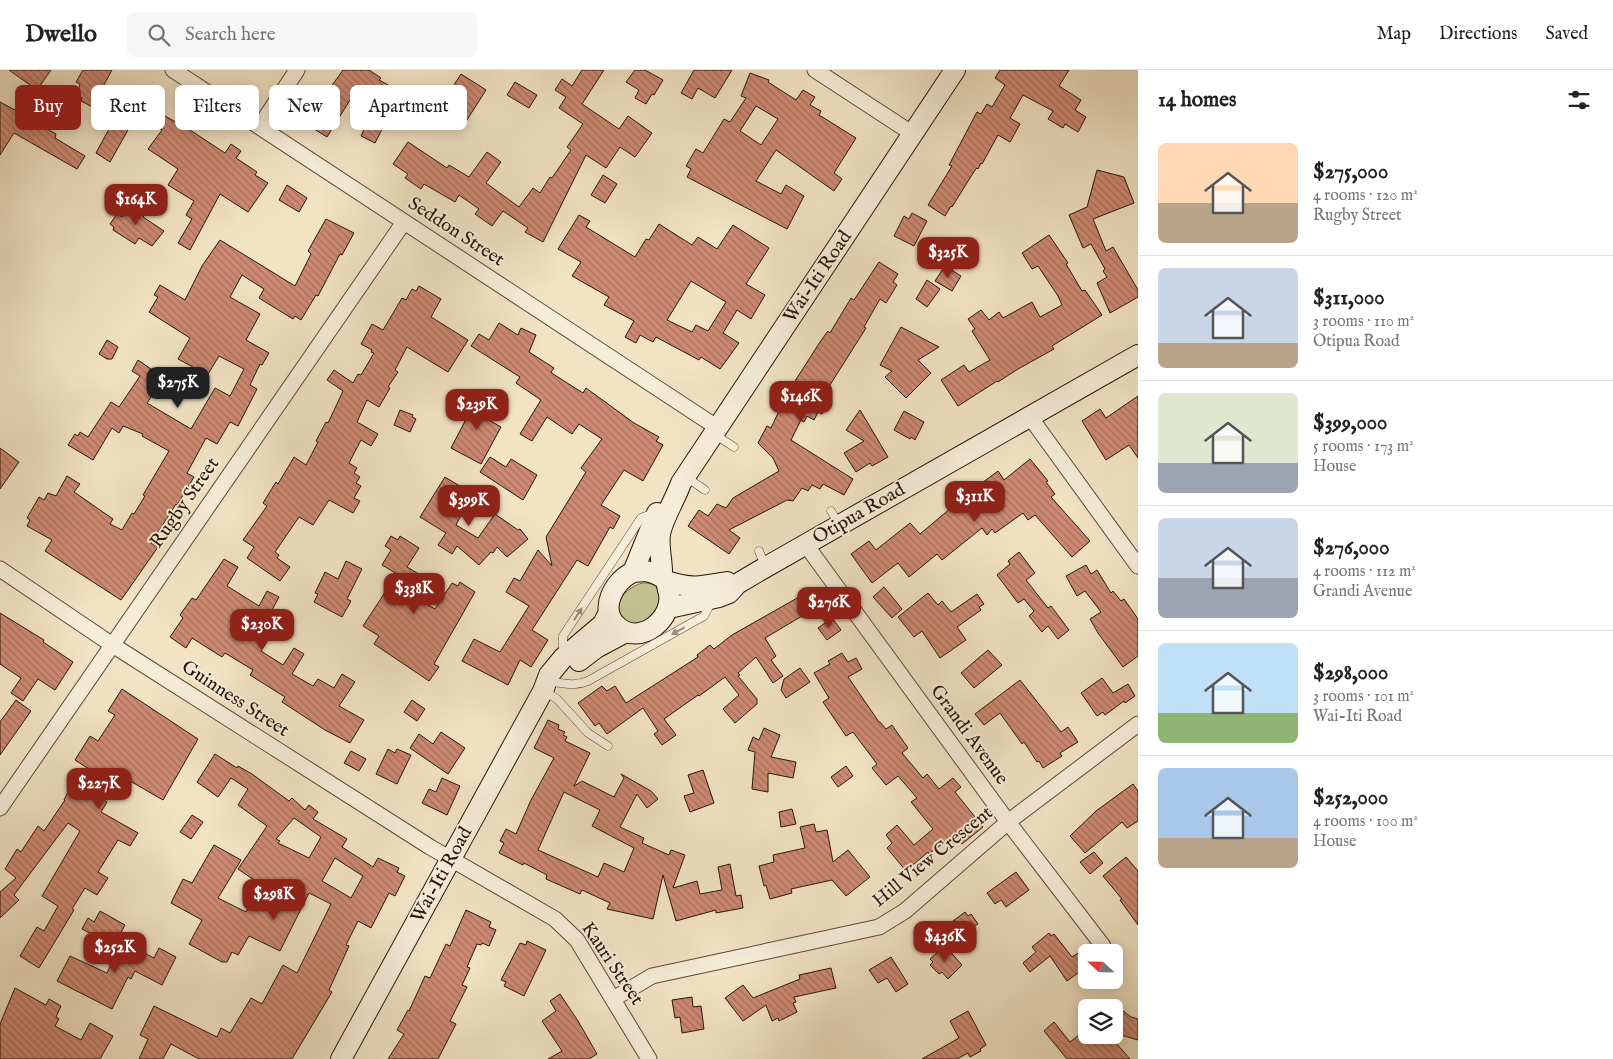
<!DOCTYPE html>
<meta charset="utf-8">
<style>
:root{--surface:#fff;--page:#f6f6f6;--text:#222;--muted:#767676;--line:#e0e0e0;--accent:#8f2418}
body{margin:0;font-family:"IM FELL English",serif;background:var(--page);color:var(--text);height:100vh;display:flex;flex-direction:column;font-size:19px;white-space:nowrap}
*{box-sizing:border-box;margin:0}
p{font-size:16px;color:var(--muted)}
.icon{flex:none;width:28px;height:28px;fill:none;stroke:currentColor;stroke-width:2;stroke-linecap:round;stroke-linejoin:round}
.map{position:relative;flex:1;overflow:hidden}
.drawer{display:flex;flex-direction:column;background:var(--surface);width:475px}
.drawer>*{flex:none}
.top-card{position:absolute;left:15px;top:15px;width:475px;height:45px;display:flex;gap:10px}
.needle{width:32px;rotate:292deg}
.fabs{position:absolute;left:1078px;top:874px;display:grid;gap:10px}
.fabs a{display:grid;place-items:center;width:45px;height:45px;border-radius:8px;background:var(--surface);box-shadow:0 2px 12px #0003;font-size:25px}
.price{position:absolute;translate:-50% -42px;padding:0 11px;border-radius:10px;background:var(--accent);color:#fff;font-size:16px;line-height:32px;filter:drop-shadow(0 1px 2px #0008)}
.price::after{content:'';position:absolute;left:50%;top:30px;width:15px;height:11px;margin-left:-8px;background:inherit;clip-path:polygon(0 0,100% 0,50% 100%)}
.price.on{background:#222;color:#fff}
ul{padding:0;list-style:none}
li{display:flex;align-items:center;gap:15px;height:125px;padding:0 20px}
li+li{border-top:1px solid var(--line)}
li span{display:grid;place-items:center;flex:none;width:140px;height:100px;border-radius:8px;color:#555}
li>.icon{margin-inline-start:auto}
span .icon{width:60px;height:60px;fill:#fffc;stroke-width:1}
li b{font-size:21px}
h2{display:flex;justify-content:space-between;align-items:center;height:60px;padding:0 20px;font-size:21px}
.chip{padding:0 18px;border-radius:8px;background:var(--surface);box-shadow:0 2px 12px #0003;font-size:18px;line-height:45px}
.chip.on{background:var(--accent);color:#fff}
header{display:flex;align-items:center;gap:30px;box-sizing:border-box;height:70px;padding:0 25px;background:var(--surface);border-bottom:1px solid var(--line)}
header strong{font-size:24px}
nav{display:flex;gap:28px;margin-inline-start:auto;font-size:18px}
.search{width:350px;height:45px;background:var(--page);display:flex;align-items:center;gap:12px;box-sizing:border-box;padding:0 18px;border-radius:8px;color:var(--muted);font-size:19px}
main{display:flex;flex:1;min-height:0}
.map>svg:first-child{display:block}
.grass{fill:#c2c18f;stroke:#766b4c}
.building{fill:url(#building-back-hatch);stroke:#2a1509;fill-rule:evenodd}
.lines{fill:none;stroke-linecap:round;stroke-linejoin:round}
.lane-casing{stroke:#5c4838;stroke-width:9}
.street-casing{stroke:#5c4838;stroke-width:17}
.secondary-casing{stroke:#2a1509;stroke-width:22}
.lane{stroke:#f6edd9;stroke-width:8}
.street{stroke:#f6edd9;stroke-width:15}
.secondary{stroke:#f6edd9;stroke-width:20}
.oneway{fill:#9a8c7b}
.labels{text-anchor:middle;dominant-baseline:central;stroke-width:4;stroke-linejoin:round;paint-order:stroke}
.street-label{font-size:19px;fill:#2a1509;stroke:#f6edd9}
</style>
<header>
<strong>Dwello</strong>
<div class="search"><svg class="icon" aria-label="search" viewBox="0 0 24 24"><circle cx="10" cy="10" r="6"/><path d="M15 15l6 6"/></svg>Search here</div>
<nav><a>Map</a><a>Directions</a><a>Saved</a></nav>
</header>
<main>
<div class="map">
<svg width="1138" height="989" viewBox="0 0 1138 989">
<defs>
<pattern id="building-back-hatch" width="6" height="6" patternUnits="userSpaceOnUse" patternTransform="scale(1.25)"><rect width="6" height="6" fill="#ce8a73"/><path d="M-1 5l2 2M0 0l6 6M5-1l2 2" fill="none" stroke="#a7705d"/></pattern>
</defs>
<rect width="100%" height="100%" fill="#f1e3c4"/>
<filter id="stains"><feTurbulence type="fractalNoise" baseFrequency=".004" numOctaves="4"/><feColorMatrix values="0 0 0 0 .2 0 0 0 0 .09 0 0 0 0 .02 0 0 0 .5 -.17"/></filter>
<radialGradient id="worn" r=".72"><stop offset=".6" stop-color="#630" stop-opacity="0"/><stop offset="1" stop-color="#630" stop-opacity=".3"/></radialGradient>
<path class="grass" d="M642 513C673 511 658 557 631 553 626 553 622 548 620 544 614 529 629 517 642 513Z"/>
<path class="building" d="M9 0H51L37 20Z
M83 0H112L99 24 125 39 127 35 138 42 110 92 96 83 109 59 98 53 104 43 81 31 82 28 76 25 80 14 76 12Z
M343 0H369L381 8 379 10 401 22 375 73 361 66 370 46H369L371 40 350 30 327 67 308 55 312 48 310 47 320 32 312 27 319 16 328 21Z
M582 0H604L582 34 619 59 628 46 652 63 635 87 620 77 606 98 586 85 543 172 525 162 528 158 503 141 492 156 475 144 479 139 459 125 455 132 424 114 421 119 405 108 408 104 393 94 408 72 447 98 449 95 469 107 487 82 501 92 486 113 519 137 533 118 540 123 550 107 552 108 571 80 567 77 583 54 559 38 566 27 555 20 562 9 572 16Z
M635 0H645L663 10 654 25 652 24 646 34 635 28 639 20 626 12Z
M694 0H732L715 28 698 18 692 29 681 23Z
M1000 0H1069L1059 16 1081 30 1075 40 1086 47 1078 62 1065 54 1063 58 1048 49 1053 41 1023 25 1010 48 1020 54 1010 72 998 65 982 94 981 93 978 99 977 98 975 100 952 137 951 136 945 146 928 135 952 96 949 95 977 42 981 44 987 34 992 37 1005 15 995 8Z
M750 3 769 10 768 12 796 30 803 20 815 27 810 35 821 41 819 45 856 68 834 103 842 109 834 121 776 80 756 111 781 124 786 115 804 126 787 159 687 107 691 99 686 96 696 79 703 83 724 49 730 52 746 28 741 26ZM756 36 778 49 761 75 740 61Z
M461 4 486 20 465 53 446 40 456 25 450 21Z
M515 12 537 25 529 38 507 25Z
M25 22 39 31 29 49 56 64 55 68 85 86 77 99 14 63 0 85V32L15 40Z
M186 41 197 49 190 60 225 83 231 74 241 81 236 88 257 102 255 105 268 113 248 142 220 124 190 180 178 173 192 149 186 145 194 131 168 115 178 99 148 79 162 60 157 57 165 46 179 54Z
M1097 100 1124 107 1134 133 1093 149 1106 181 1113 177 1138 220V227L1110 243 1097 213 1107 207 1103 201 1105 199 1091 174 1083 178 1069 145 1087 137Z
M603 105 617 114 605 133 591 125Z
M287 115 307 128 299 142 279 130Z
M131 133 146 143 143 147 164 161 152 176 139 168 135 174 113 160 114 157 110 154 117 144 122 147Z
M912 143 927 151 914 176 894 166 904 146 909 149Z
M579 145 590 151 586 157 635 187 646 169 649 170 659 154 692 175 698 167 717 179 733 155 769 178 746 214 765 225 751 249 737 240 723 263 739 273 720 299 701 287 699 290 656 267 653 272 640 265 636 273 625 267 634 251 604 235 609 227 572 206 581 192 558 179ZM691 211 726 232 708 261 696 255 692 262 667 250Z
M326 149 354 163 342 185 340 184 318 226 316 225 301 250 295 246 293 249 259 228 264 219 242 205 230 227 260 244 246 270 269 283 262 295 260 294 250 315 257 319 238 356 230 352 217 374 206 368 187 403 194 407 177 435 176 434 151 473 158 477 121 530 45 481 52 470 27 456 30 450 27 448 39 427 44 430 48 423 56 426 67 406 80 414 74 422 113 449 110 454 122 460 132 443 134 444 145 426 143 425 169 381 142 366 143 364 123 356 119 363 112 358 93 390 68 375 75 364 78 366 80 362 88 367 111 332 119 337 140 306 132 301 138 290 164 308 147 333 191 359 215 318 230 326 244 299 219 286 202 314 188 306 193 297 178 289 190 268 149 242 158 227 154 225 160 215 185 230 202 196 220 170 295 216 311 184 308 181Z
M1049 165 1068 193 1066 194 1082 221 1085 220 1102 245 1052 276 1054 279 1018 299 998 312 997 311 958 336 941 310 964 295 969 302 990 290 972 261 975 259 968 249 981 240 989 250 999 242 1003 248 1032 232 1040 247 1062 235 1058 226 1038 196 1032 199 1022 183Z
M879 192 898 204 893 212 897 215 886 233 880 229 864 257 866 258 823 326 829 329 822 344 818 342 814 350 807 346 804 352 801 350 791 370 853 409 844 425 823 414 820 419 812 415 808 421 802 418 793 431 787 430 729 460 740 468 729 484 688 456 699 440 708 446 717 434 726 438 733 428 779 401 773 388 758 373 767 356 771 358 788 322 820 272 828 261 830 263 851 228 854 230Z
M945 196 961 206 952 221 935 211Z
M927 210 940 219 927 237 916 229Z
M419 216 441 229 431 247 468 270 448 302 407 277 395 300 398 302 388 317 390 318 379 337 367 330 357 352 378 364 371 376 361 370 349 393 357 398 354 403 360 407 356 413 361 416 354 428 360 431 353 443 329 430 313 455 299 447 275 482 279 485 277 488 290 497 280 511 247 488 254 477 243 470 267 436 263 433 276 412 278 414 294 387 306 395 318 372 316 371 326 352 328 353 343 321 327 310 334 300 353 313 358 304 361 305 374 283 371 282 372 280 361 274 372 254 383 260 402 228 406 230 412 219 416 221Z
M499 253 518 265 521 258 536 265 529 282 554 298 551 302 553 304 583 323 586 318 634 353 659 367 656 371 663 375 643 411 624 400 601 435 620 446 613 459 610 457 588 496 577 490 532 560 548 570 531 597 520 590 508 615 462 591 474 569 500 582 529 536 506 522 514 508 520 511 538 480 552 496 546 467 586 402 581 398 602 369 579 354 572 364 547 347 532 371 520 364 541 330 516 313 520 307 471 276 479 264 489 270Z
M901 257 939 277 918 290 931 303 906 328 885 307 892 301 880 295Z
M107 270 118 277 112 289H107L99 284Z
M478 321 492 329 482 346 501 357 481 394 451 378 474 334 472 332Z
M1138 326V388L1129 375 1106 390 1082 351 1100 339 1106 348Z
M400 340 413 345 412 347 416 349 410 362 394 355Z
M860 340 888 387 872 396 870 393 856 402 844 383 864 371 846 360Z
M904 341 924 352 915 370 911 367 910 369 894 360Z
M0 378 19 392 0 419Z
M490 387 506 397 511 389 537 405 523 430 480 402Z
M1030 389 1048 411 1046 412 1055 424 1051 427 1090 471 1072 487 1035 445 1028 450 1023 443 995 463 992 459 987 465 982 458 942 490 937 484 909 507 898 493 872 513 851 484 869 471 876 480 910 453 920 464 951 438 950 436 961 430 959 426 968 420 970 422 998 401 1004 410Z
M445 407 463 418 457 428 464 432 456 445 460 447 456 455 478 468 495 444 518 460 520 459 528 469 507 487 497 477 493 483 491 482 479 495 457 476 452 484 438 475 446 463 420 447Z
M391 466 398 470 400 466 419 478 407 497 422 506 412 521 416 524 414 527 435 539 452 513 458 516 460 512 475 522 434 594 439 597 429 611 374 574 379 566 363 556 397 504 382 495 391 480 385 476Z
M1019 482 1035 503 1026 510 1048 538 1051 536 1069 560 1058 569 1048 556 1042 562 1029 546 1034 541 1024 529 1018 533 997 505 1010 494 1008 491Z
M224 489 238 497 227 516 259 536 267 521 279 527 272 540 283 546 261 581 283 595 294 578 304 584 292 604 313 616 318 609 334 618 342 604 355 612 339 636 364 650 350 673 325 660 282 632 285 627 250 605 253 600 225 583 222 587 192 568 186 578 170 567 183 548 180 545 192 528 196 530Z
M346 491 362 499 347 529 351 531 342 547 314 532 318 524 315 523 325 502 338 509Z
M1086 495 1091 504 1097 500 1111 523 1113 521 1121 531 1124 529 1138 549V586L1123 597 1098 563 1090 549 1101 542 1085 521 1077 526 1066 506Z
M884 517 902 539 892 548 873 527Z
M806 523 814 539 765 568 776 586 771 590 783 606 773 613 756 587 738 603 740 605 738 606 757 629V634L735 653 723 639 739 625 725 607 699 626 698 625 664 649 676 665 662 675 654 664 658 661 643 638 607 664 599 653 595 656 578 633 602 616 607 621 615 616 626 633 698 587 697 585 710 575 714 579 732 565Z
M928 523 938 535 942 531 951 542 977 524 984 534 979 537 981 540 957 557 966 570 940 588 922 561 914 567 898 547Z
M0 543 44 570 43 572 73 592 55 620 38 609 23 631 11 623 21 608 0 594Z
M832 548 841 560 827 570 818 558Z
M988 580 1002 595 974 618 961 603Z
M842 583 848 592 856 588 862 599 848 607 879 652H880L886 659 892 655 908 678 902 683 923 708 927 704 939 719 953 708 961 717 955 722 983 757 962 774 960 771 952 778 946 771 929 784 928 782 906 801 887 778 892 773 886 765 897 755 914 775 933 759 911 732 917 728 898 706 886 715 872 698 877 694 853 662 846 666 823 632 829 628 814 603 830 594 828 591Z
M800 598 810 612 786 628 781 620 784 609Z
M1102 608 1113 623 1128 614 1135 626 1125 633 1124 631 1105 645 1103 642 1097 646 1081 623Z
M1020 610 1061 662 1068 657 1078 672 1060 683 1062 686 1043 698 1039 691 1037 692 1024 672 1022 674 1000 643 984 655 975 644Z
M122 619 198 669 163 730 125 708 122 712 117 708 102 729 107 732 101 742 138 763 130 776 118 770 98 802 108 808 97 825 85 818 72 839 74 840 39 898 20 886 37 857 44 861 58 836 42 826 80 761 68 753 14 825 19 830 0 848V822L16 808 5 799 17 779 21 782 38 756 44 761 65 730H64L71 716 76 719 89 699 75 690 90 666 98 671 115 645 108 641Z
M16 630 31 641 0 685V652Z
M412 630 425 639 417 651 404 642Z
M548 650 559 655 558 659 565 662 563 665 567 667 565 671 590 683 574 716 582 711 614 727 624 708 621 704 651 721 658 729 647 738 637 724 620 757 644 768 642 773 669 785 671 780 685 785 673 818 697 811 700 824 722 820 718 797 730 794 736 826 741 825 743 838 716 843V840L676 851 663 805 653 849 607 839 610 833 582 820 580 824 546 809 547 805 524 793 523 795 499 783 504 773 500 771 506 759 516 764 531 730 554 688 534 678ZM564 722 600 740 592 756 634 778 624 802 604 793 598 807 538 780Z
M764 658 780 665 771 687 796 692 793 708 768 703V722L752 719 755 682 748 680 753 667 759 670Z
M441 662 465 678 448 704 410 678 419 664 433 674Z
M388 679 395 683 397 679 411 685 397 714 376 704Z
M351 681 366 689 359 701 344 693Z
M215 684 237 698 238 696 252 704 289 731 292 728 305 740 309 735 318 742 313 749 347 769 342 777 373 797 378 788 399 798 397 802 405 806 395 826 389 823 371 858 358 851 346 875 349 876 329 920 332 922 292 989H199L171 974 163 989H139L148 969 140 965 154 936 217 967 221 958 230 963 251 928 262 934 283 895 297 903 331 834 309 823 280 881 249 866 238 885 232 882 227 892H222L189 874 202 850 171 833 183 809 192 813 214 775 241 790 218 828 246 842 260 814 238 799 267 756 238 735 248 719 231 708 218 727 197 712ZM294 748 321 767 309 788 278 773 280 771 276 769ZM335 788 363 806 351 828 322 811Z
M846 696 853 706 838 717 831 707Z
M703 700 714 733 690 742 684 726 694 723 688 705Z
M442 708 460 716 447 745 422 733 429 719 436 722Z
M1133 714 1138 721V751L1127 758 1122 752 1085 783 1070 766 1096 741Z
M792 739 796 754 781 757 779 742Z
M192 745 203 752 191 769 180 762Z
M814 754 816 762 827 760 833 792 848 780 870 807 846 826 832 810 791 819 792 823 770 829 766 815 764 816 759 796 774 792 773 785 805 778 800 757Z
M1094 782 1103 793 1090 804 1080 792Z
M1126 787 1138 801V855L1120 830 1122 829 1103 806Z
M1016 802 1029 820 1006 837 1001 830 995 834 987 823Z
M466 840 491 852 489 857 496 860 489 876 482 873 481 875 477 874 467 897 470 898 462 915 467 917 450 951 456 954 438 989H388L404 964 397 960 408 940 409 941 425 906 430 908 446 874 450 876Z
M100 841 125 855 114 876 82 859 88 848 94 852Z
M965 842 968 846 971 844 978 854 972 858 975 862 954 877 941 860Z
M1049 863 1051 866 1054 864 1072 887 1080 882 1086 891V897L1067 911 1050 886 1030 902 1023 893 1036 882 1032 877Z
M527 871 546 880 524 926 504 916 506 912 501 910 520 873 526 875Z
M122 872 154 888 159 878 176 887 162 915 135 901 131 909 128 907 112 939 57 911 70 886 107 903Z
M945 876 962 895 948 909 942 902 939 904 930 895 933 892 930 889Z
M891 887 908 914 896 922 887 908 878 913 869 900Z
M831 898 836 918 794 927 796 932 793 933 797 942 779 951 778 948 772 951 766 935 743 951 725 928 743 915 753 928 800 909 799 905Z
M15 918 46 935 49 929 61 936 56 947 59 949 55 956 81 970 90 953 113 966 100 989H0V954Z
M560 924 578 951 597 984 589 989H548L562 981 542 951 556 941 550 931Z
M692 927 693 937 701 936 704 959 682 963 680 947 675 948 672 930Z
M1114 934 1131 947 1138 949V970L1114 963Z
M968 941 986 975 980 979 981 981 970 987 968 983 957 989H922L959 968 950 951Z
M1054 952 1070 972 1079 965H1109L1130 989H1067L1044 961Z"/>
<g class="lines">
<g class="lane-casing">
<path id="lane" d="M714 364 734 377
M686 407 705 420
M831 441 839 454
M759 481 765 496
M563 584V566L641 448 654 443
M554 612C567 614 576 616 588 611L704 546 712 531
M544 621 557 629 588 663 608 676"/>
</g>
<g class="street-casing">
<path id="street" d="M173 0 718 358
M815 0 913 64
M260 56 297 0
M1030 347 1138 496
M806 475 1008 752 1103 876
M0 499 111 574 430 777 555 849 577 870 649 989
M0 738 404 152
M613 929 652 906 879 857 905 841 1008 752 1138 654"/>
</g>
<g class="secondary-casing">
<path id="secondary" d="M646 501C652 503 659 504 664 509 667 512 667 516 668 520 677 547 639 579 616 555 599 539 614 512 631 503 635 501 641 502 646 501Z
M633 502 657 443
M662 507C663 493 658 478 660 464 663 448 675 430 681 413L955 0
M666 511C694 519 699 517 727 512
M669 538 719 527 729 523 737 514 759 501 1138 285
M579 591 596 578 626 562
M341 989 543 621 549 605 563 588 603 554 609 542"/>
</g>
<use href="#lane" class="lane"/>
<use href="#street" class="street"/>
<use href="#secondary" class="secondary"/>
</g>
<defs><path id="oneway-solid" d="M-6-.8H1V-3.2L6.5 0L1 3.2V.8H-6Z" transform="scale(1.25)"/></defs>
<g class="oneway">
<use href="#oneway-solid" transform="translate(578 544) rotate(-57)"/>
<use href="#oneway-solid" transform="translate(678 561) rotate(151)"/>
</g>
<g class="labels">
<g class="street-label">
<text transform="translate(456 162) rotate(33)">Seddon Street</text>
<text transform="translate(818 207) rotate(-56)">Wai-Iti Road</text>
<text transform="translate(185 433) rotate(-55)">Rugby Street</text>
<text transform="translate(859 444) rotate(-30)">Otipua Road</text>
<text transform="translate(235 629) rotate(33)">Guinness Street</text>
<text transform="translate(969 665) rotate(54)">Grandi Avenue</text>
<text transform="translate(933 787) rotate(-39)">Hill View Crescent</text>
<text transform="translate(442 805) rotate(-61)">Wai-Iti Road</text>
<text transform="translate(612 894) rotate(56)">Kauri Street</text>
</g>
</g>
<rect width="100%" height="100%" filter="url(#stains)"/>
<rect width="100%" height="100%" fill="url(#worn)"/>
</svg>
<div class="fabs">
<a><svg class="needle" viewBox="-14 -14 28 28"><path d="M0-13l5 13h-10z" fill="#e53935"/><path d="M0 13l5-13h-10z" fill="#767676"/></svg></a>
<a><svg class="icon" aria-label="layers" viewBox="0 0 24 24"><path d="M12 4l9 5-9 5-9-5zM3 14l9 5 9-5"/></svg></a>
</div>
<b class="price" style="left:136px;top:156px">$164K</b>
<b class="price" style="left:948px;top:209px">$325K</b>
<b class="price on" style="left:178px;top:339px">$275K</b>
<b class="price" style="left:801px;top:353px">$146K</b>
<b class="price" style="left:477px;top:361px">$239K</b>
<b class="price" style="left:975px;top:453px">$311K</b>
<b class="price" style="left:469px;top:457px">$399K</b>
<b class="price" style="left:414px;top:545px">$338K</b>
<b class="price" style="left:829px;top:559px">$276K</b>
<b class="price" style="left:262px;top:581px">$230K</b>
<b class="price" style="left:99px;top:740px">$227K</b>
<b class="price" style="left:274px;top:851px">$298K</b>
<b class="price" style="left:945px;top:893px">$436K</b>
<b class="price" style="left:115px;top:904px">$252K</b>
<div class="top-card">
<a class="chip on">Buy</a>
<a class="chip">Rent</a>
<a class="chip">Filters</a>
<a class="chip">New</a>
<a class="chip">Apartment</a>
</div>
</div>
<section class="drawer">
<h2>14 homes<svg class="icon" aria-label="filters" viewBox="0 0 24 24"><path d="M4 7h16M4 17h16"/><circle cx="9" cy="7" r="2"/><circle cx="15" cy="17" r="2"/></svg></h2>
<ul>
<li><span style="background:linear-gradient(#ffd9b3 60%,#b9a48a 0)"><svg class="icon" aria-label="home" viewBox="0 0 24 24"><path d="M3 11l9-7 9 7M6 9v11h12V9"/></svg></span><div><b>$275,000</b><p>4 rooms · 120 m²</p><p>Rugby Street</p></div></li>
<li><span style="background:linear-gradient(#c9d6e8 75%,#b9a48a 0)"><svg class="icon" aria-label="home" viewBox="0 0 24 24"><path d="M3 11l9-7 9 7M6 9v11h12V9"/></svg></span><div><b>$311,000</b><p>3 rooms · 110 m²</p><p>Otipua Road</p></div></li>
<li><span style="background:linear-gradient(#dfe7d0 70%,#9aa5b1 0)"><svg class="icon" aria-label="home" viewBox="0 0 24 24"><path d="M3 11l9-7 9 7M6 9v11h12V9"/></svg></span><div><b>$399,000</b><p>5 rooms · 173 m²</p><p>House</p></div></li>
<li><span style="background:linear-gradient(#c9d6e8 60%,#9aa5b1 0)"><svg class="icon" aria-label="home" viewBox="0 0 24 24"><path d="M3 11l9-7 9 7M6 9v11h12V9"/></svg></span><div><b>$276,000</b><p>4 rooms · 112 m²</p><p>Grandi Avenue</p></div></li>
<li><span style="background:linear-gradient(#bfe0f5 70%,#8fb573 0)"><svg class="icon" aria-label="home" viewBox="0 0 24 24"><path d="M3 11l9-7 9 7M6 9v11h12V9"/></svg></span><div><b>$298,000</b><p>3 rooms · 101 m²</p><p>Wai-Iti Road</p></div></li>
<li><span style="background:linear-gradient(#a9c7e8 70%,#b9a48a 0)"><svg class="icon" aria-label="home" viewBox="0 0 24 24"><path d="M3 11l9-7 9 7M6 9v11h12V9"/></svg></span><div><b>$252,000</b><p>4 rooms · 100 m²</p><p>House</p></div></li>
</ul>
</section>
</main>
